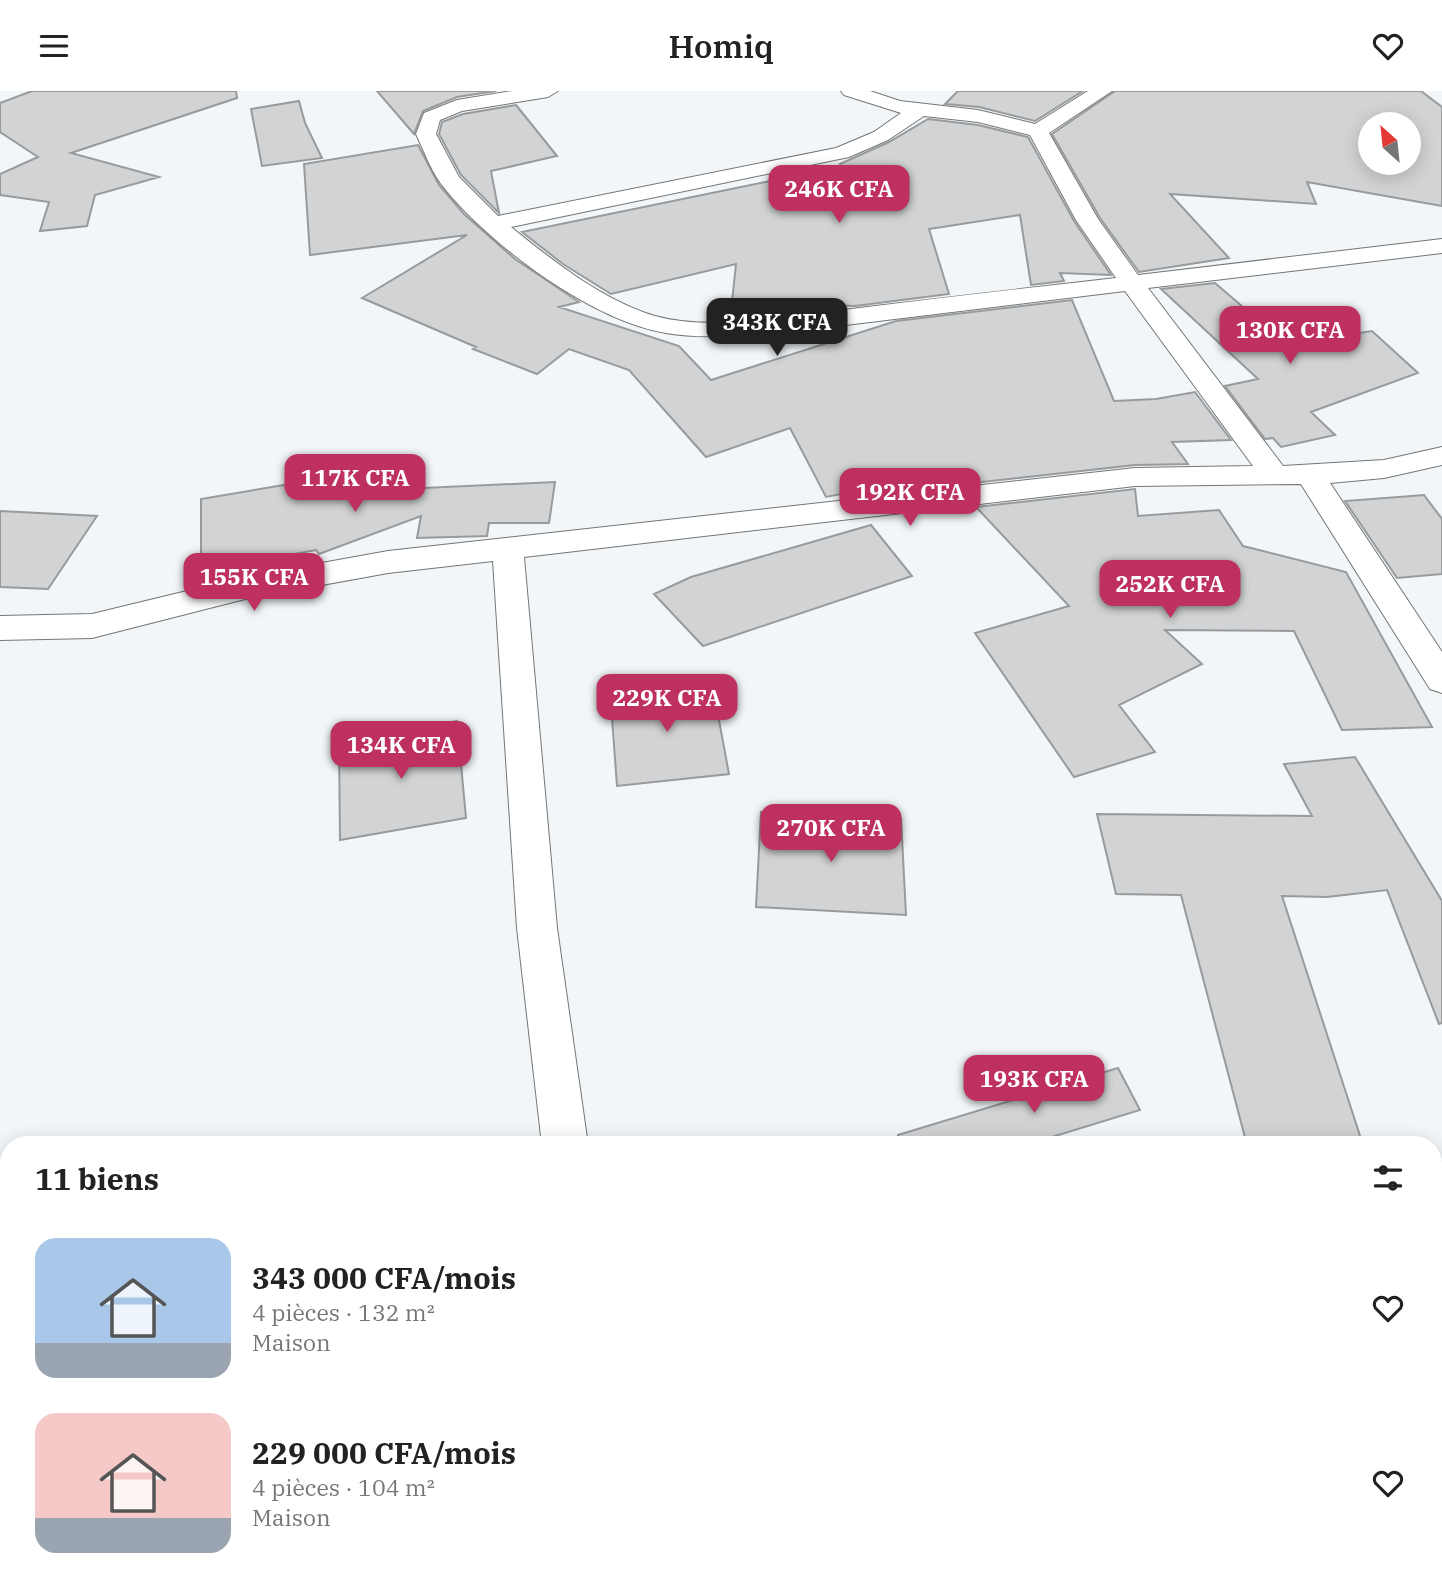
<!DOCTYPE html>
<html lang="fr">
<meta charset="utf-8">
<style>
:root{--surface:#fff;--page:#f6f6f6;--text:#222;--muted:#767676;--accent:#be3060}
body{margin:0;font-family:"IBM Plex Serif",serif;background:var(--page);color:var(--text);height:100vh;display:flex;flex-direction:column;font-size:26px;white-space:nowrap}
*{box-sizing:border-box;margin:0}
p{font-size:23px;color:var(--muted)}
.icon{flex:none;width:38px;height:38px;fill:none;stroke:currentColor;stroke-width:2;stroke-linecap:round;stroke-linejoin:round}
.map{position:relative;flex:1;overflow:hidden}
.side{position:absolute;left:0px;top:1045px;width:1442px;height:450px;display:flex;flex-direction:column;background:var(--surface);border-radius:28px 28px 0 0;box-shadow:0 4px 18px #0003}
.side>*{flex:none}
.needle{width:46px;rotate:333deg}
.controls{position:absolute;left:1358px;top:21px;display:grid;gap:14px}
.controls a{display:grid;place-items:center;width:63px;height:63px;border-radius:50%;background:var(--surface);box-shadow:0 4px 18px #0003;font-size:35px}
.price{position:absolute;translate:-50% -60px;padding:0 16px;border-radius:14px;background:var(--accent);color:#fff;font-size:23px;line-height:46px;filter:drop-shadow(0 2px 4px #0008)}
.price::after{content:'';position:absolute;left:50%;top:42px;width:21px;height:16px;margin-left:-10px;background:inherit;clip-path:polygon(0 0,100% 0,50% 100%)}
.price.selected{background:#222;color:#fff}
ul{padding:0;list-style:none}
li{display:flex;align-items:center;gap:21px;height:175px;padding:0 35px}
li span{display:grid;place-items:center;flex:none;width:196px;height:140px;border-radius:21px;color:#555}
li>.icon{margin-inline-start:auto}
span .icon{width:84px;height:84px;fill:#fffc;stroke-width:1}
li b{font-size:30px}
h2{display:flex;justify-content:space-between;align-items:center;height:84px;padding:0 35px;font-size:30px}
header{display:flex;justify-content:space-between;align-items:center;height:91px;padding:0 35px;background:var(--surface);font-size:32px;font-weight:600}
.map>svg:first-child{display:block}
.building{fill:#d1d3d5;stroke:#989a9c;stroke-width:2;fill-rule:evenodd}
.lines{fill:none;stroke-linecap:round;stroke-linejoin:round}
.street-casing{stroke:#727677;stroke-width:2}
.street{fill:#fff;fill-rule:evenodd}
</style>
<header><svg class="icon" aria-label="menu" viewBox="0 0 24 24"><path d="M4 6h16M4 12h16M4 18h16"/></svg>Homiq<svg class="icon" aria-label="heart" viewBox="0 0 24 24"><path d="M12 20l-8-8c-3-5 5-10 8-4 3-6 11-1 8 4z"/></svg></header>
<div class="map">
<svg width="1442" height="1494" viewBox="0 0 1442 1494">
<rect width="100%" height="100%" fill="#f2f6f8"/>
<path class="building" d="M32 0H236L237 7 71 62 159 86 95 104 87 135 40 140 49 111 0 104V83L38 66 0 41V12Z
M377 0H496L457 6 423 20 414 43Z
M958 0H1083L1035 30 979 16 945 13Z
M1115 0H1421L1442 16V115L1307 91 1316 113 1170 103 1229 167 1139 181 1100 127 1052 43ZM1370 33H1409V72H1370Z
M299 10 305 32 322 67 262 75 251 18Z
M516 14 557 65 491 80 499 122 461 84 439 43 442 31 463 23Z
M928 28 978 34 1028 46 1074 130 1111 184 1060 182 1064 190 1031 194 1020 124 929 138 949 203 855 215 732 211 736 173 611 203 563 173 522 141 843 75 840 73 889 51Z
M418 54 439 94 464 123 515 168 579 211 559 216 679 255 711 289 896 230 1072 209 1114 310 1156 308 1195 301 1231 349 1172 351 1188 373 1135 374 955 394 945 383 826 406 790 337 706 366 629 279 569 258 537 283 473 258 476 256 362 207 467 144 310 164 304 73Z
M1215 192 1286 253 1372 240 1418 282 1311 321 1335 344 1281 356 1273 347 1265 348 1225 295 1258 288 1161 198Z
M406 377 402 398 555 391 549 432H489L487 445 417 447 421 425 319 463 316 459 201 480V408L307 390 310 381Z
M1135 398 1138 425 1219 419 1243 455 1346 481 1432 636 1342 639 1294 540 1165 539 1202 573 1119 614 1155 661 1074 686 975 542 1069 515 976 416Z
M1424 404 1442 428V483L1397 487 1345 410Z
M0 420 97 425 48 498 0 496Z
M871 434 912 485 703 555 654 503 691 486Z
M707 592 716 613 729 683 617 695 610 600Z
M457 630 466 727 340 749 339 651Z
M1355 666 1442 810V932L1439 933 1387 799 1327 806 1282 805 1363 1054H1247L1181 804 1116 803 1097 723 1312 725 1284 673Z
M761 721 901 727 906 824 756 816Z
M1118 977 1140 1019 1026 1054H900L898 1044Z"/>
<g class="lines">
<g class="street-casing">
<path id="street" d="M512 0H558L548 6 462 20 440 29 436 43 459 86 498 125 836 57 874 41 901 22 844 4 841 0H870L900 10 978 19 1035 33 1088 0H1112L1049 42 1098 128 1138 184 1442 148V162L1148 197 1283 375 1384 369 1442 356V374L1384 387 1330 392 1442 561V602L1430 598 1301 393 1135 395 524 466 557 837 588 1054H542L517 837 493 470 388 482 245 508 92 547 0 549V525L92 523 245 486 388 460 1135 377 1253 375 1125 200 788 241C748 243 706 249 666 242 592 230 492 155 446 99 432 83 425 62 416 43L424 22 457 9ZM924 25 978 31 1030 44 1076 129 1116 187C1027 197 939 207 851 218 793 225 712 241 655 225 602 209 553 170 511 136L849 66 888 49Z
M590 1486H648L649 1494H591Z"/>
</g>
<use href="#street" class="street"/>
</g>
</svg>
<div class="controls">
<a><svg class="needle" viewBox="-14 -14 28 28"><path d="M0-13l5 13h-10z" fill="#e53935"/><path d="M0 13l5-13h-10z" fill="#767676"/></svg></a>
</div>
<b class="price" style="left:839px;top:134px">246K CFA</b>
<b class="price selected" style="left:777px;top:267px">343K CFA</b>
<b class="price" style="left:1290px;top:275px">130K CFA</b>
<b class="price" style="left:355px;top:423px">117K CFA</b>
<b class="price" style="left:910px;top:437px">192K CFA</b>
<b class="price" style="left:254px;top:522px">155K CFA</b>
<b class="price" style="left:1170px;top:529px">252K CFA</b>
<b class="price" style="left:667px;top:643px">229K CFA</b>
<b class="price" style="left:401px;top:690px">134K CFA</b>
<b class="price" style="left:831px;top:773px">270K CFA</b>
<b class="price" style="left:1034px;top:1024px">193K CFA</b>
<section class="side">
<h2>11 biens<svg class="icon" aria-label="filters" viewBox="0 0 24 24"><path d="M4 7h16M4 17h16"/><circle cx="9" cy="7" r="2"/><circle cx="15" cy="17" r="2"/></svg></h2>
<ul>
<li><span style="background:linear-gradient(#a9c7e8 75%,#9aa5b1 0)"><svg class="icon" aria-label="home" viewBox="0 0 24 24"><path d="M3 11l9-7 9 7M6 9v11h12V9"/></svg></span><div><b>343 000 CFA/mois</b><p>4 pièces · 132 m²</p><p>Maison</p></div><svg class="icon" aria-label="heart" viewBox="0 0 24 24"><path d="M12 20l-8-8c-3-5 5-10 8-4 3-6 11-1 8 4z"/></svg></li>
<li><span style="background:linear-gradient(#f6c9c9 75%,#9aa5b1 0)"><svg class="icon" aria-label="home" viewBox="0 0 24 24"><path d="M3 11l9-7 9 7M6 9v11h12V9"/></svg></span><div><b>229 000 CFA/mois</b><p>4 pièces · 104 m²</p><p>Maison</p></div><svg class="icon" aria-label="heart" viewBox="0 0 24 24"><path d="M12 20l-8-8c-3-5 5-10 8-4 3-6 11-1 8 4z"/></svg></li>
</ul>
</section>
</div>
